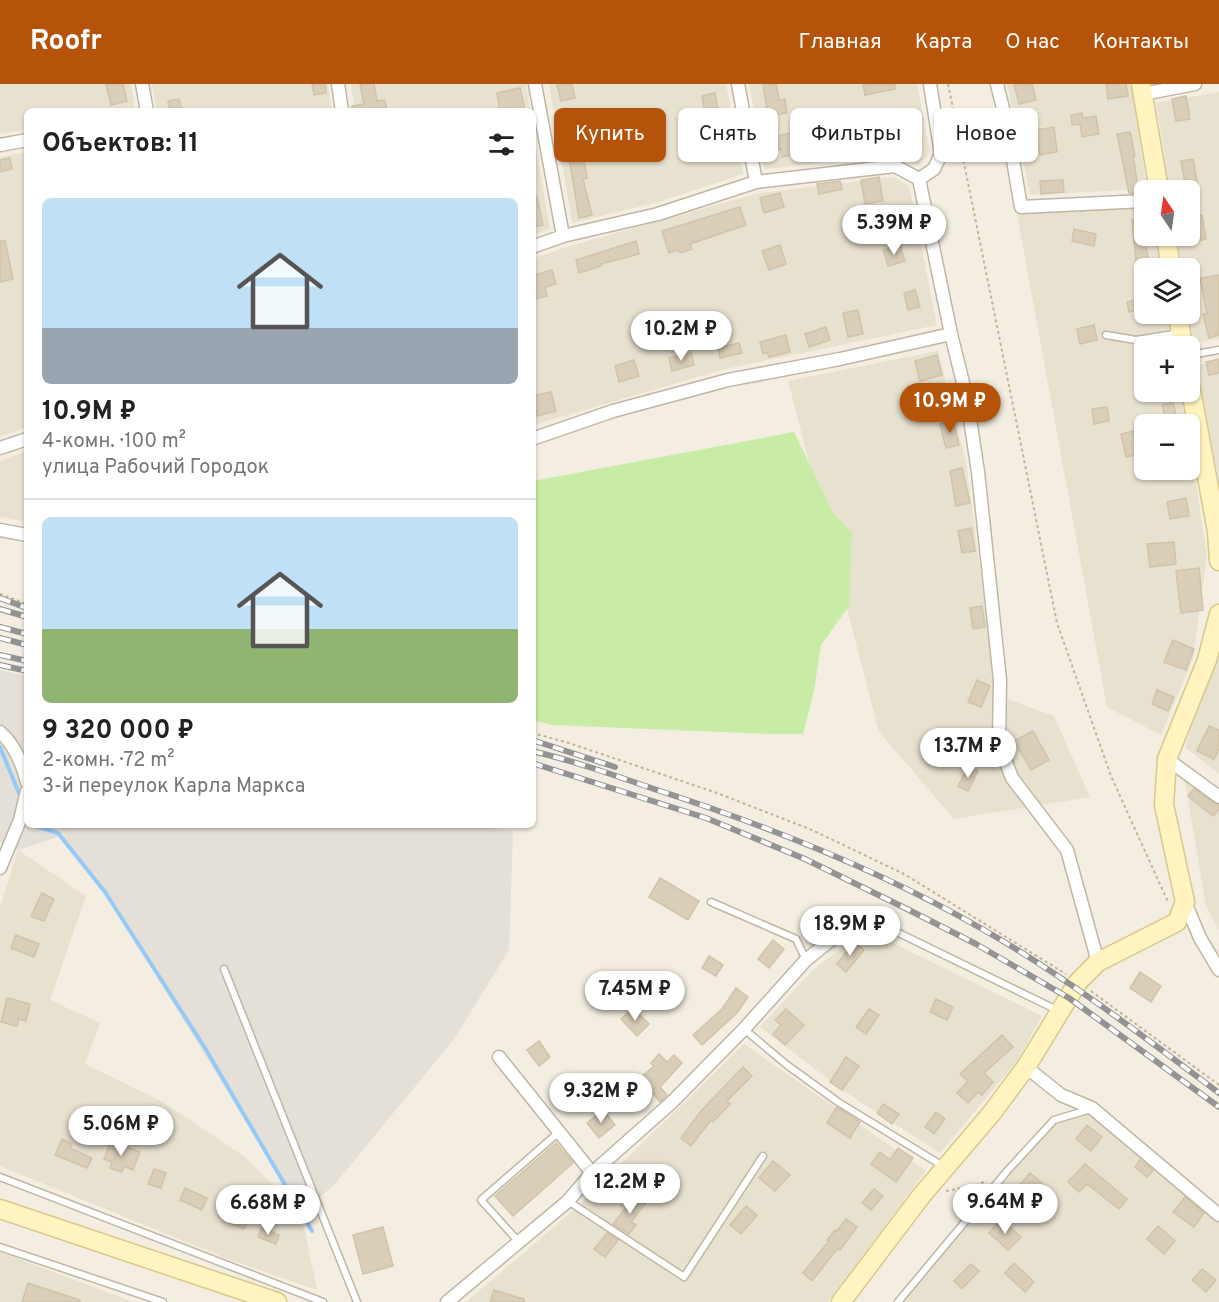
<!DOCTYPE html>
<html lang="ru">
<meta charset="utf-8">
<style>
:root{--surface:#fff;--page:#f2f2f2;--text:#222;--muted:#767676;--line:#e0e0e0;--accent:#b45309}
body{margin:0;font-family:Overpass,sans-serif;background:var(--page);color:var(--text);height:100vh;display:flex;flex-direction:column;font-size:22px;white-space:nowrap}
*{box-sizing:border-box;margin:0}
p{font-size:20px;color:var(--muted)}
.icon{flex:none;width:33px;height:33px;fill:none;stroke:currentColor;stroke-width:2;stroke-linecap:round;stroke-linejoin:round}
.map{position:relative;flex:1;overflow:hidden}
.side{position:absolute;left:24px;top:24px;width:512px;height:720px;display:flex;flex-direction:column;background:var(--surface);border-radius:9px;box-shadow:0 2px 4px #0004}
.side>*{flex:none}
.guide{position:absolute;left:554px;top:24px;width:570px;height:54px;display:flex;gap:12px}
.needle{width:39px;rotate:347deg}
.controls{position:absolute;left:1134px;top:96px;display:grid;gap:12px}
.controls a{display:grid;place-items:center;width:66px;height:66px;border-radius:9px;background:var(--surface);box-shadow:0 2px 4px #0004;font-size:30px}
.price{position:absolute;translate:-50% -51px;padding:0 14px;border-radius:21px;background:#fff;color:#222;font-size:20px;line-height:39px;filter:drop-shadow(0 2px 3px #0008)}
.price::after{content:'';position:absolute;left:50%;top:36px;width:18px;height:14px;margin-left:-9px;background:inherit;clip-path:polygon(0 0,100% 0,50% 100%)}
.price.active{background:var(--accent);color:#fff}
ul{padding:0;list-style:none}
li{display:grid;align-content:center;gap:12px;height:318px;padding:0 18px}
li+li{border-top:2px solid var(--line)}
li span{display:grid;place-items:center;height:186px;border-radius:9px;color:#555}
li>.icon{margin-inline-start:auto}
span .icon{width:108px;height:108px;fill:#fffc;stroke-width:1}
li b{font-size:26px}
h2{display:flex;justify-content:space-between;align-items:center;height:72px;padding:0 18px;font-size:26px}
.tag{padding:0 21px;border-radius:9px;background:var(--surface);box-shadow:0 2px 4px #0004;font-size:21px;line-height:54px}
.tag.active{background:var(--accent);color:#fff}
header{display:flex;align-items:center;gap:36px;box-sizing:border-box;height:84px;padding:0 30px;background:var(--accent);color:#fff}
header strong{font-size:28px}
nav{display:flex;gap:33px;margin-inline-start:auto;font-size:21px}
.map>svg:first-child{display:block}
.residential{fill:#e7e1cf}
.industrial{fill:#e4dfd7}
.green{fill:#c8eca5}
.lines{fill:none;stroke-linecap:round;stroke-linejoin:round}
.stream{stroke:#95caf8;stroke-width:4}
.building{fill:#d9ceb8;stroke:#d1c3a8;stroke-width:1.5}
.lane-casing{stroke:#bfb7a4;stroke-width:9}
.street-casing{stroke:#bfb7a4;stroke-width:15}
.secondary-casing{stroke:#d8c88b;stroke-width:21}
.path{stroke:#c2b493;stroke-width:2;stroke-dasharray:3 3;stroke-linecap:butt}
.lane{stroke:#fff;stroke-width:6}
.street{stroke:#fff;stroke-width:12}
.secondary{stroke:#fff3bf;stroke-width:18}
.rail-casing{stroke:#939393;stroke-width:6}
.rail{stroke:#fff;stroke-width:4;stroke-dasharray:11;stroke-linecap:butt}
</style>
<header>
<strong>Roofr</strong>
<nav><a>Главная</a><a>Карта</a><a>О нас</a><a>Контакты</a></nav>
</header>
<div class="map">
<svg width="1219" height="1218" viewBox="0 0 1219 1218">
<rect width="100%" height="100%" fill="#f3eee1"/>
<path class="residential" d="M0 0H131L135 24 122 27H27V45L0 50Z
M152 0H328L332 27H157Z
M351 0H526L530 27H355Z
M549 0H726L743 90 655 119 572 139Z
M749 0H917L930 68 919 82 894 70 765 85Z
M1007 0H1131L1147 105 1030 111Z
M1219 8V255L1194 259 1189 230 1190 184H1182L1177 152H1190V106H1170L1156 19Z
M532 40 550 145 533 151H532Z
M27 68V343L0 353V73Z
M893 93 909 102 937 241 725 285 533 341 532 175 566 163 759 109Z
M1144 121V152H1156L1161 184H1144V230H1168L1174 262H1144V308H1181L1186 340H1144V386H1190V360L1207 471 1193 574 1161 651 1107 623 1017 130Z
M938 267 966 378 996 611 1054 632 1090 713 954 735 879 648 788 297Z
M1219 278V398L1197 281Z
M27 367V438L0 433V377Z
M1219 564V690L1185 663Z
M1184 692 1219 720V846L1206 822Z
M18 766 86 812 50 916 100 939 85 980 163 1018 245 1073 301 1129 317 1206 228 1175 0 1082V824Z
M866 846 1042 932 1017 977 940 1069 845 1008 760 943 814 885Z
M744 960 926 1087 828 1218H466L575 1125Z
M1092 1024 1219 1131V1218H898L1054 1036Z
M0 1168 133 1218H0Z"/>
<path class="industrial" d="M0 586 27 592V741H469L513 747 509 866 454 955 335 1100 302 1129 105 808 61 752 18 766 0 758Z"/>
<path class="green" d="M794 348 833 429 852 449 849 522 821 561 814 607 803 650H769L552 641 533 636V397Z"/>
<g class="lines">
<path class="stream" d="M0 663 21 714
M32 741 58 749 105 808 205 964 312 1147"/>
</g>
<path class="building" d="M106 0H123L127 17 111 21Z
M312 0H325L326 9 314 11Z
M360 0H374L377 17 385 16 387 27H352V22L364 20Z
M557 0H572L575 14 561 17Z
M763 0H776L779 16 785 15 787 29 768 32Z
M863 0H895V5L865 11Z
M1014 0H1032L1036 16 1019 20Z
M1106 0H1126L1128 12 1108 15Z
M520 4 525 27H500L497 9Z
M715 9 719 34 706 36 702 12Z
M1186 12 1190 35 1176 37 1172 15Z
M179 15 182 27H170L168 17Z
M1082 29 1083 34 1096 32 1099 50 1082 53 1080 40 1072 41 1071 31Z
M894 35 898 53 884 56 880 38Z
M577 39 587 94 583 95 592 131 579 134 564 42Z
M838 43 842 65 829 67 825 45Z
M1054 43 1057 68 1040 71 1036 46Z
M1130 48 1135 72H1133L1139 109H1129L1117 50Z
M791 49 796 70 782 73 781 65 776 66 773 53Z
M10 74 12 85 0 88V76Z
M1193 75 1198 102 1186 104 1181 77Z
M879 93 883 117 865 120 861 96Z
M1063 96 1064 108 1041 110 1040 97Z
M840 97 842 105 819 110 817 100Z
M780 109 784 123 764 129 760 114Z
M532 113H537L543 141 532 143Z
M740 123 746 141 690 160 692 165 680 169 678 166 669 169 662 147Z
M1202 131 1206 155 1193 158 1190 133Z
M1144 135V152L1150 184 1137 186 1132 136Z
M1074 145 1096 150 1094 162 1072 157Z
M0 157H5L13 195 0 198Z
M636 157 639 170 601 180V182L579 189 576 176Z
M780 161 786 180 769 186 762 167Z
M900 161 905 177 888 182 883 166Z
M552 186 556 200 545 203 547 212 532 216V192Z
M1219 191V251L1209 254 1203 230H1207L1200 194Z
M915 206 920 223 908 226 904 209Z
M1144 214V225L1129 228 1127 218Z
M858 226 863 250 848 253 843 229Z
M1094 241 1097 256 1080 260 1077 245Z
M826 243 830 256 809 263 805 250Z
M786 251 790 268 769 273 767 268 763 270 760 258Z
M739 259 742 269 720 274 718 264Z
M691 269 694 281 672 287 669 274Z
M937 271 942 291 920 297 915 277Z
M1219 275V289L1209 291 1206 278Z
M634 276 639 292 619 298 615 282Z
M551 308 556 327 537 332 533 312Z
M1173 318 1178 340H1167L1162 321Z
M1107 323 1109 337 1094 340 1092 325Z
M953 337 959 361 946 364 940 340Z
M1134 347 1139 370 1126 373 1121 350Z
M962 384 970 419 956 422 950 387Z
M1186 414 1189 432 1170 435 1167 418Z
M971 444 975 467 962 469 958 447Z
M1174 458 1176 480 1150 483 1147 460Z
M1199 484 1203 526 1181 529 1176 487Z
M982 522 985 543 973 545 970 524Z
M1173 556 1194 565 1186 586 1164 578Z
M977 596 990 602 981 623 968 618Z
M1157 606 1174 613 1168 627 1152 620Z
M1209 642 1219 646V665L1214 675 1197 667Z
M953 645 984 656 980 667 971 663 964 680 943 672Z
M1033 647 1049 676 1031 686 1014 657Z
M968 683 978 687 968 707 958 702Z
M1194 705 1219 722V725L1213 732 1188 712Z
M660 794 699 817 688 836 649 813Z
M42 809 54 815 44 837 31 832Z
M16 851 39 860 34 873 11 864Z
M773 856 784 865 769 884 758 875Z
M854 858 864 866 846 888 837 880Z
M709 872 723 881 716 892 702 884Z
M1140 888 1161 902 1151 918 1130 904Z
M736 904 748 913 737 929 702 961 693 951 722 925Z
M7 914 30 920 26 937 19 935 17 942 1 938Z
M936 915 953 923 947 936 930 928Z
M633 924 649 940 637 952 621 935Z
M786 925 804 941 785 961 773 950 781 941 775 936Z
M869 925 879 931 866 950 856 943Z
M1002 951 1013 963 984 989 993 998 982 1011 978 1008 968 1019 957 1009 968 997 960 990Z
M539 957 550 973 539 982 527 966Z
M659 970 667 978 674 971 682 979 660 1003 667 1011 660 1018 653 1009 645 1016 631 1002 654 982 651 979Z
M846 973 859 982 842 1006 830 998Z
M743 983 752 992 727 1017 730 1020 713 1038 711 1036 691 1062 681 1054 701 1027Z
M883 1020 899 1030 892 1040 877 1029Z
M837 1023 860 1038 850 1054 827 1039Z
M603 1026 615 1041 599 1054 587 1039Z
M936 1028 945 1035 934 1050 925 1043Z
M1087 1041 1102 1053 1091 1067 1076 1055Z
M62 1055 72 1060 70 1064 92 1074 87 1084 55 1071Z
M111 1057 140 1068 133 1086 124 1082 122 1088 110 1084 112 1078 104 1075Z
M556 1059 573 1079 513 1132 495 1112Z
M898 1064 913 1074 896 1098 871 1080 880 1068 890 1076Z
M1140 1076 1153 1086 1147 1093 1135 1083Z
M773 1077 790 1091 775 1107 759 1094Z
M1085 1080 1127 1115 1119 1125 1087 1100 1079 1108 1068 1098Z
M662 1081 670 1089 659 1101 651 1093Z
M154 1085 166 1089 161 1104 148 1100Z
M1030 1089 1053 1108 1037 1127 1027 1118 1030 1114 1017 1104Z
M185 1104 207 1114 202 1126 180 1116Z
M874 1105 883 1112 871 1126 862 1119Z
M636 1111 646 1119 631 1138 636 1141 629 1150 613 1140Z
M1185 1113 1204 1129 1194 1143 1173 1128Z
M746 1122 757 1131 741 1150 730 1141Z
M230 1125 250 1132 244 1145 225 1137Z
M846 1135 857 1143 840 1166 838 1164 812 1197 803 1189 829 1157 827 1156 835 1146 837 1147Z
M1001 1135 1021 1153 1008 1166 989 1149Z
M1158 1142 1175 1157 1164 1170 1147 1155Z
M383 1143 393 1182 363 1190 353 1151Z
M261 1144 279 1151 276 1160 258 1153Z
M607 1149 618 1156 605 1173 594 1165Z
M1014 1179 1034 1198 1025 1208 1005 1189Z
M971 1180 979 1187 962 1205 954 1197Z
M1202 1185 1216 1196 1206 1208 1192 1196Z
M28 1199 80 1216V1218H22Z
M494 1206 524 1215V1218H490Z"/>
<g class="lines">
<g class="lane-casing">
<path id="lane" d="M1106 251 1136 256 1180 249
M1190 271 1219 266
M711 818 796 855 806 876
M866 833 1059 927
M224 885 357 1218
M744 945 787 981 838 1018 943 1082
M0 1093 323 1218
M568 1117 684 1193 763 1072
M518 1157 481 1116 559 1048
M0 1163 163 1218
M898 1218 1008 1086 1054 1036 1091 1025"/>
</g>
<g class="street-casing">
<path id="street" d="M142 0 147 27
M338 0 342 27
M535 0 563 152
M738 0 756 98
M997 0 1007 41 1021 123 1144 117
M1143 10 1195 0
M0 61 27 56
M919 95 934 85 941 70 930 0
M532 163 563 152 658 130 756 98 895 82 919 95 951 250 967 315 978 388 1000 596 999 660 1012 694 1067 766 1098 878
M532 355 613 327 728 296 840 275 951 250
M0 364 27 355
M0 446 27 451
M0 648C15 661 22 679 27 698
M1167 675 1219 713
M0 784 20 736 27 707
M1185 818 1200 854 1219 886
M499 973 592 1089
M1026 983 1061 1011 1092 1024 1219 1131
M447 1218 568 1117 592 1089 671 1019 744 945 806 876 842 847 866 833"/>
</g>
<g class="secondary-casing">
<path id="secondary" d="M1141 0 1159 106
M1166 152 1171 184
M1178 230 1183 262
M1190 301 1217 447 1219 477
M0 1125 277 1218
M841 1218 922 1111 991 1030 1026 983 1078 898 1098 878 1177 838 1185 818 1164 721 1167 675 1207 576 1219 530"/>
</g>
<path class="path" d="M948 0 1057 539 1111 692 1168 818
M0 510 27 520
M532 649 566 658 717 709 812 746 904 790 1066 890
M1091 907 1219 1001
M946 1107 977 1101 986 1097"/>
<use href="#lane" class="lane"/>
<use href="#street" class="street"/>
<use href="#secondary" class="secondary"/>
<g class="rail-casing">
<path id="rail" d="M0 514 27 524
M0 525 27 533
M0 543 27 550
M0 554 27 561
M0 571 27 577
M0 581 27 587
M532 656 615 683
M532 667C574 677 614 691 654 705 768 742 880 786 984 846 1066 893 1143 952 1219 1009
M532 679 706 734 805 775 907 825 976 860 1069 914 1219 1023"/>
</g>
<use href="#rail" class="rail"/>
</g>
</svg>
<div class="controls">
<a><svg class="needle" viewBox="-14 -14 28 28"><path d="M0-13l5 13h-10z" fill="#e53935"/><path d="M0 13l5-13h-10z" fill="#767676"/></svg></a>
<a><svg class="icon" aria-label="layers" viewBox="0 0 24 24"><path d="M12 4l9 5-9 5-9-5zM3 14l9 5 9-5"/></svg></a>
<a>+</a>
<a>−</a>
</div>
<b class="price" style="left:894px;top:172px">5.39M ₽</b>
<b class="price" style="left:681px;top:278px">10.2M ₽</b>
<b class="price active" style="left:950px;top:350px">10.9M ₽</b>
<b class="price" style="left:968px;top:695px">13.7M ₽</b>
<b class="price" style="left:850px;top:873px">18.9M ₽</b>
<b class="price" style="left:635px;top:938px">7.45M ₽</b>
<b class="price" style="left:601px;top:1040px">9.32M ₽</b>
<b class="price" style="left:121px;top:1073px">5.06M ₽</b>
<b class="price" style="left:630px;top:1131px">12.2M ₽</b>
<b class="price" style="left:1005px;top:1151px">9.64M ₽</b>
<b class="price" style="left:268px;top:1152px">6.68M ₽</b>
<div class="guide">
<a class="tag active">Купить</a>
<a class="tag">Снять</a>
<a class="tag">Фильтры</a>
<a class="tag">Новое</a>
</div>
<section class="side">
<h2>Объектов: 11<svg class="icon" aria-label="filters" viewBox="0 0 24 24"><path d="M4 7h16M4 17h16"/><circle cx="9" cy="7" r="2"/><circle cx="15" cy="17" r="2"/></svg></h2>
<ul>
<li><span style="background:linear-gradient(#bfe0f5 70%,#9aa5b1 0)"><svg class="icon" aria-label="home" viewBox="0 0 24 24"><path d="M3 11l9-7 9 7M6 9v11h12V9"/></svg></span><div><b>10.9M ₽</b><p>4-комн. · 100 m²</p><p>улица Рабочий Городок</p></div></li>
<li><span style="background:linear-gradient(#bfe0f5 60%,#8fb573 0)"><svg class="icon" aria-label="home" viewBox="0 0 24 24"><path d="M3 11l9-7 9 7M6 9v11h12V9"/></svg></span><div><b>9 320 000 ₽</b><p>2-комн. · 72 m²</p><p>3-й переулок Карла Маркса</p></div></li>
</ul>
</section>
</div>
